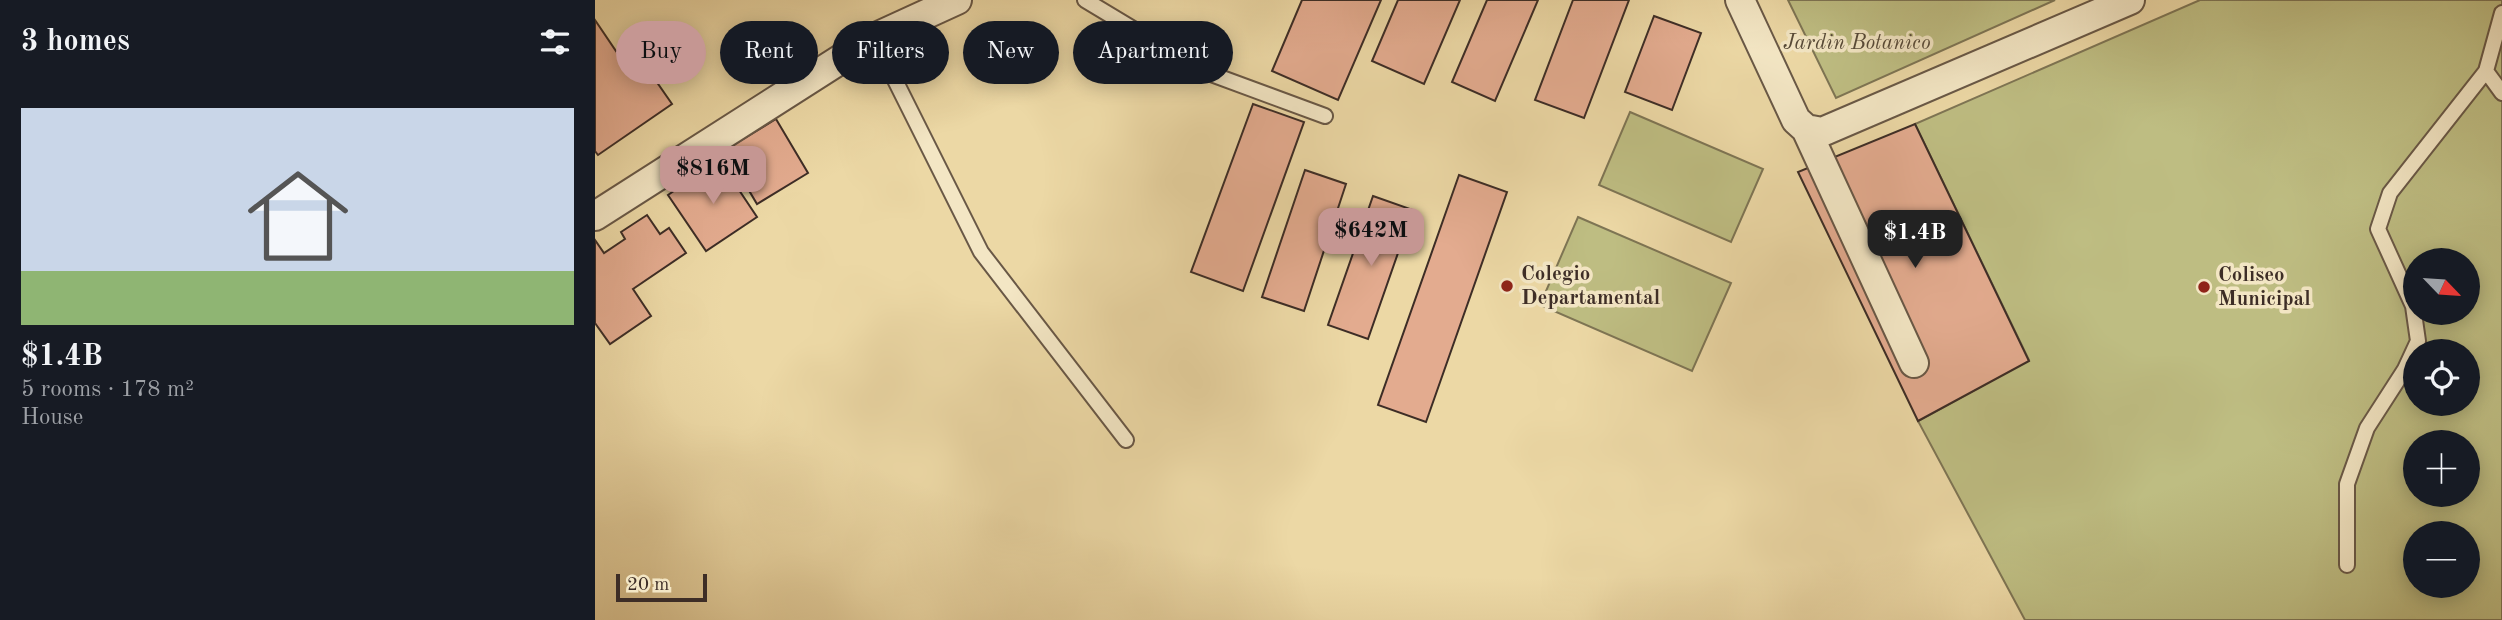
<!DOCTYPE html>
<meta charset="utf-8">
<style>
:root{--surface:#171b24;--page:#20242c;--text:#f1f3f6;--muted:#9ea1a6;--accent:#c59692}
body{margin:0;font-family:"Old Standard TT",serif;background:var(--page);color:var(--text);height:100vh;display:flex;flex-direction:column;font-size:26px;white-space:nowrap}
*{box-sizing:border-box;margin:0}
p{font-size:23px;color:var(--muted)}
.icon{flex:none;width:38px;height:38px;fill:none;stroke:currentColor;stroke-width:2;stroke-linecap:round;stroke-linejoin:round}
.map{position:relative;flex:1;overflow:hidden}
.side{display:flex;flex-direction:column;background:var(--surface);width:595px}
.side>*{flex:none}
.hud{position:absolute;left:21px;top:21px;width:665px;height:63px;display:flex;gap:14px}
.needle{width:46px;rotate:115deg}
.controls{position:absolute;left:1808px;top:248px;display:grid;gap:14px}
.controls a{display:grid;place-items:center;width:77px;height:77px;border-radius:50%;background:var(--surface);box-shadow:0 4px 18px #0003;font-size:35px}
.scale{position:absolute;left:21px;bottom:18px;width:91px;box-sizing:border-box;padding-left:7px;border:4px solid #3d2d26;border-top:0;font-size:19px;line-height:24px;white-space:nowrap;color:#3d2d26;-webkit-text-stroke:5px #f3e6c4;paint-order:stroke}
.price{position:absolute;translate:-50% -60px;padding:0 16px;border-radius:14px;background:var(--accent);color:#111;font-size:23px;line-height:46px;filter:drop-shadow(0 2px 4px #0008)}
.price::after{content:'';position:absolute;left:50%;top:42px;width:21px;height:16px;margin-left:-10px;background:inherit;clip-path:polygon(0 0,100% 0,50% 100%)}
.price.current{background:#222;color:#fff}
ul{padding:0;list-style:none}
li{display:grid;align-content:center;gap:14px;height:371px;padding:0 21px}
li span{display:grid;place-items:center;height:217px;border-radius:0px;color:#555}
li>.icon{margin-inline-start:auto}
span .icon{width:126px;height:126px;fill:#fffc;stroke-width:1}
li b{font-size:30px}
h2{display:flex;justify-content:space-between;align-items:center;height:84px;padding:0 21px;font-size:30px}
.pill{padding:0 24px;border-radius:32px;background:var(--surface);box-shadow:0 4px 18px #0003;font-size:24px;line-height:63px}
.pill.current{background:var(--accent);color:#111}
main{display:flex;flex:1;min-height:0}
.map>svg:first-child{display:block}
.green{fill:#bebd82;stroke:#7e7554;stroke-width:2;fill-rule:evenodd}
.building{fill:#e3ab8f;stroke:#3d2d26;stroke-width:2}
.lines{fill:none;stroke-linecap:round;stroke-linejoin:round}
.service-casing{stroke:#695846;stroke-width:18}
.minor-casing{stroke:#695846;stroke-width:32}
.service{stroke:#f3e6c4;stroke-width:14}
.minor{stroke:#f3e6c4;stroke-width:28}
.poi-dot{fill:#8f2418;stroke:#f3e6c4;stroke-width:2.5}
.labels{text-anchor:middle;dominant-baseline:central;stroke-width:7;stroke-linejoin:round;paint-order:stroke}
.park-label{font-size:21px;font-style:italic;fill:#574a38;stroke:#f3e6c4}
.poi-label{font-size:21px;font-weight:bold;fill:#3d2d26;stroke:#f3e6c4;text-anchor:start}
</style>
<main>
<section class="side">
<h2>3 homes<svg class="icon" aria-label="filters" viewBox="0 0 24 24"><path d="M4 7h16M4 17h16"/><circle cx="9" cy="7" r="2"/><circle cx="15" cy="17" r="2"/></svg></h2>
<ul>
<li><span style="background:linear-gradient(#c9d6e8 75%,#8fb573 0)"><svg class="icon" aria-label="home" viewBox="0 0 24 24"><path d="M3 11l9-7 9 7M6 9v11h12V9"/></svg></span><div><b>$1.4B</b><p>5 rooms · 178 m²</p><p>House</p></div></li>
</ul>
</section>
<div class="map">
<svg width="1907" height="620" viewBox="0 0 1907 620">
<rect width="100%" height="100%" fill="#ecd8a5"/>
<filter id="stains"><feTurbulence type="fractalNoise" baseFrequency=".00286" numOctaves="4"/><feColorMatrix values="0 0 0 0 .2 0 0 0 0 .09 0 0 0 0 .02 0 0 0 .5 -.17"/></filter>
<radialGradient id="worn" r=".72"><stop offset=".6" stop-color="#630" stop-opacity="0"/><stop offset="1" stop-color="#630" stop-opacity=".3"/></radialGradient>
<path class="green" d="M1193 0H1460L1241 98Z
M1605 0H1907V620H1430L1323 421 1434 360 1320 124ZM1820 261H1872V313H1820ZM1820 352H1872V404H1820ZM1820 443H1872V495H1820ZM1820 534H1872V586H1820Z
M1035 112 1168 169 1136 242 1004 185Z
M983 217 1136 283 1097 371 945 305Z"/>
<path class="building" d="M707 0H786L743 100 677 71Z
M803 0H865L829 84 777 61Z
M892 0H943L900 101 857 82Z
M978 0H1034L989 118 940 100Z
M1059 16 1106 33 1077 110 1030 92Z
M0 20 23 54 36 45 77 104 3 155 0 151Z
M658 104 709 122 648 291 596 272Z
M181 119 213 173 162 204 130 150Z
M1320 124 1434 361 1323 421 1203 172Z
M124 160 162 217 111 251 73 195Z
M710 170 751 184 709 311 667 297Z
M864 175 912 192 831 422 783 405Z
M778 196 818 210 773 339 733 325Z
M52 215 65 234 74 228 91 253 38 289 56 316 15 344 0 323V240L9 253 30 239 26 232Z"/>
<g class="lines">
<g class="service-casing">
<path id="service" d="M490 0 608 71 730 116
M279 38 386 252 531 440
M1891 71 1907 93
M1752 565V484L1772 428 1810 369 1823 341 1818 306 1783 229 1795 193 1891 71 1907 13"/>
</g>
<g class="minor-casing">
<path id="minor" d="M1145 0 1201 120 1211 129 1227 132 1535 0
M1211 129 1319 363
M0 216 279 38 362 0"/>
</g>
<use href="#service" class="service"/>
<use href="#minor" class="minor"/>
</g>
<g class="poi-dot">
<circle cx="912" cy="286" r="7"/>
<circle cx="1609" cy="287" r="7"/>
</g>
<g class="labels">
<g class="park-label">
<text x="1262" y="43">Jardin Botanico</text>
</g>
<g class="poi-label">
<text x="926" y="274">Colegio<tspan x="926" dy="24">Departamental</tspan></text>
<text x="1623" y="275">Coliseo<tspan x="1623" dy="24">Municipal</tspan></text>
</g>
</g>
<rect width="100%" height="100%" filter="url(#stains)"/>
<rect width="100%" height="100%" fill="url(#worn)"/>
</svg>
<div class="controls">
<a><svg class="needle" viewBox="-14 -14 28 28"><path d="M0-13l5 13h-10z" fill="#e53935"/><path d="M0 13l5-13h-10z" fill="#9ea1a6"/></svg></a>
<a><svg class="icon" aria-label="locate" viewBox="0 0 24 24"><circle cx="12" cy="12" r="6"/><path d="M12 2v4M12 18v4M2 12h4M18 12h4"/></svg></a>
<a>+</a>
<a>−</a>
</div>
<div class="scale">20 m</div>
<b class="price" style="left:118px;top:206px">$816M</b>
<b class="price" style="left:776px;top:268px">$642M</b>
<b class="price current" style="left:1320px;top:270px">$1.4B</b>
<div class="hud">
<a class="pill current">Buy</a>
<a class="pill">Rent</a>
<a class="pill">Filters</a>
<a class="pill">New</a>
<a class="pill">Apartment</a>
</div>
</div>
</main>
